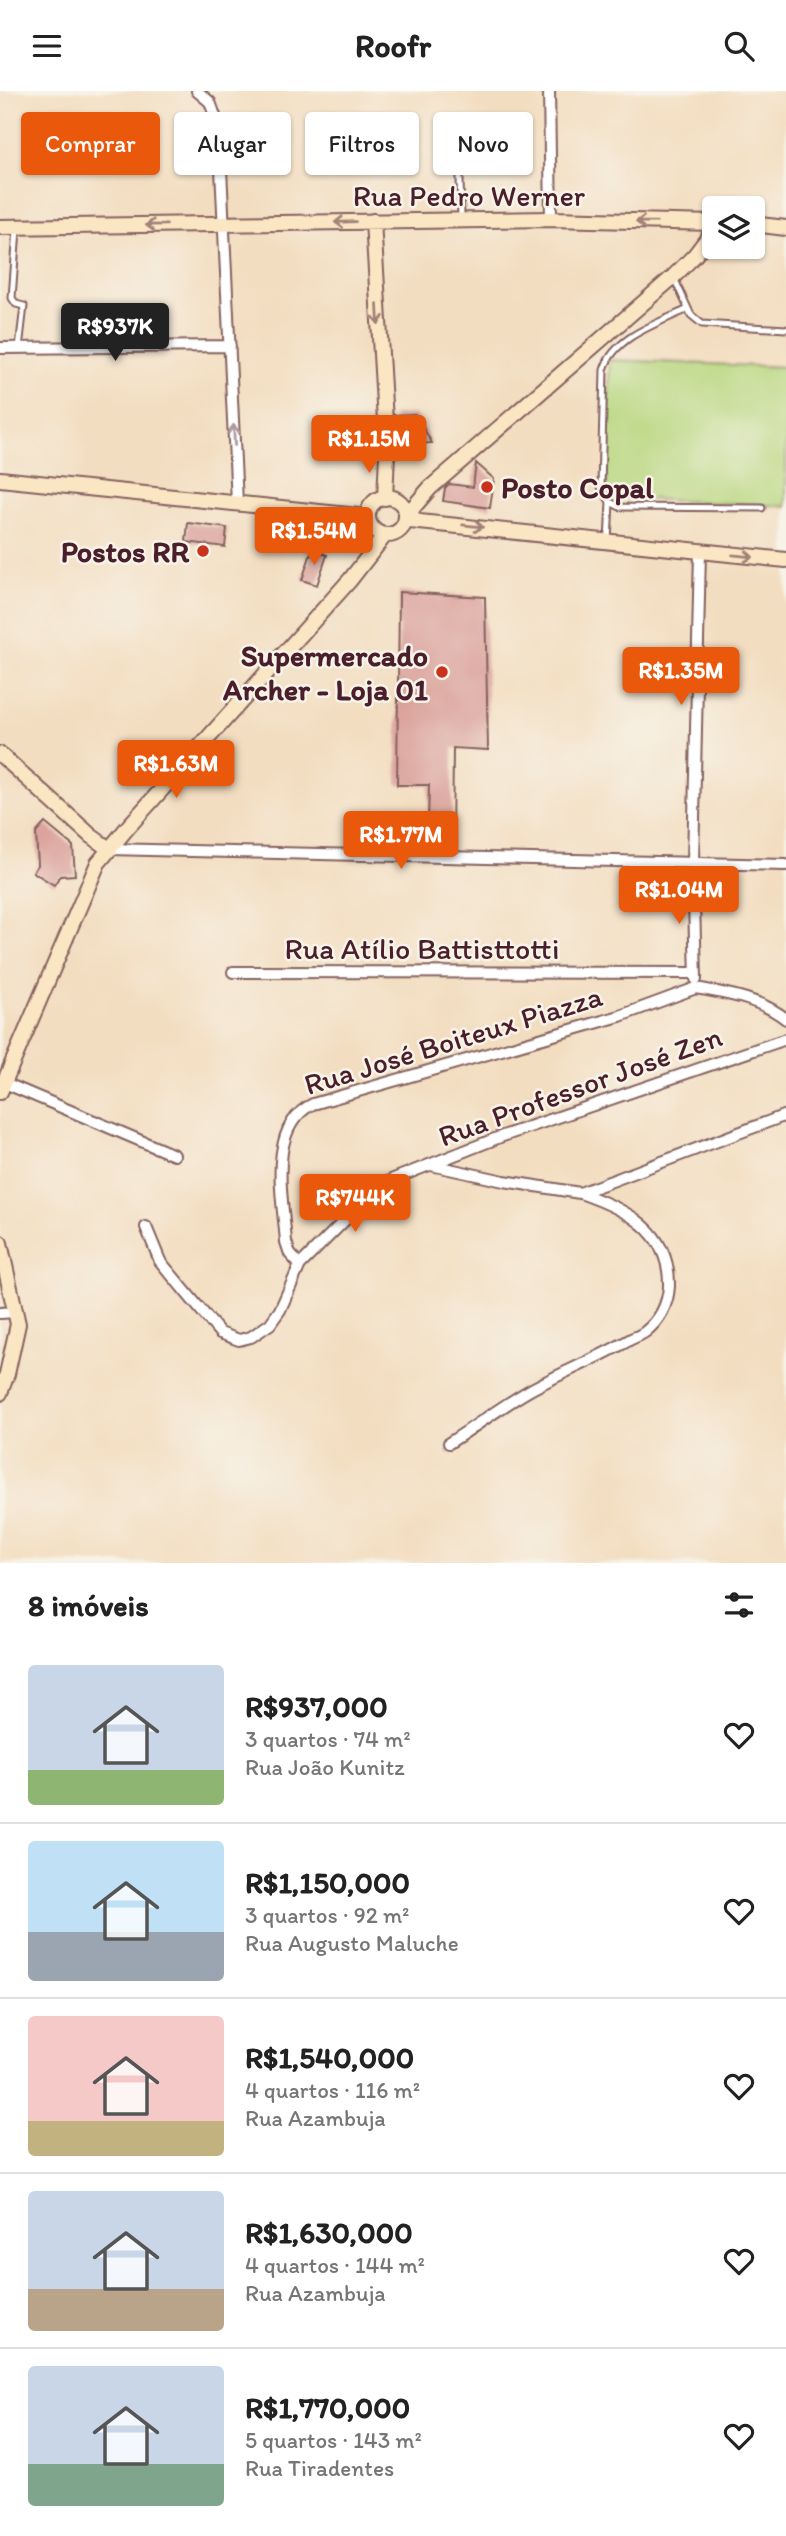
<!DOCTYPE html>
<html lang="pt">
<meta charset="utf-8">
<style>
:root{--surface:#fff;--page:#f2f2f2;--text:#222;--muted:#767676;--line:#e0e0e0;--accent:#ea580c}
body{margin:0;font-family:Itim,sans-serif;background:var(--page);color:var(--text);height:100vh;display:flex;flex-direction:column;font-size:26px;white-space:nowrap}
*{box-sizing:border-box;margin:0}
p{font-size:23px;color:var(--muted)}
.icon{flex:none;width:38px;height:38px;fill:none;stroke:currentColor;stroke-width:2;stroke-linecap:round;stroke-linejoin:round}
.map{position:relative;height:1472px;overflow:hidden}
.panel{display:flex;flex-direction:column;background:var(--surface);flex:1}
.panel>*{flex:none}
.banner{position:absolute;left:21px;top:21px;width:746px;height:63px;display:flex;gap:14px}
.controls{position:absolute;left:702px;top:105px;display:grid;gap:14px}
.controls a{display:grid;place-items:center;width:63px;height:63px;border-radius:7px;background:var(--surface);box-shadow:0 2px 5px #0004;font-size:35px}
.price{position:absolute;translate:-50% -60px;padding:0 16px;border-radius:7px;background:var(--accent);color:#fff;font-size:23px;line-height:46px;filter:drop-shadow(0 2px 4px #0008)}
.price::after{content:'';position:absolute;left:50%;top:42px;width:21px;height:16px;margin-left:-10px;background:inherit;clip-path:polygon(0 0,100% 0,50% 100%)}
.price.current{background:#222;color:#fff}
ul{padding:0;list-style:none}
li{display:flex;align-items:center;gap:21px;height:175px;padding:0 28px}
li+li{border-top:2px solid var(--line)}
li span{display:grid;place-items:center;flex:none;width:196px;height:140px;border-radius:7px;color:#555}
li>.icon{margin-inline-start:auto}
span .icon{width:84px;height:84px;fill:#fffc;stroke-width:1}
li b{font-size:30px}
h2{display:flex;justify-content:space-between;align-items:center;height:84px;padding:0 28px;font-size:30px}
.tag{padding:0 24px;border-radius:7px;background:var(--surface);box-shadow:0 2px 5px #0004;font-size:24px;line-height:63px}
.tag.current{background:var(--accent);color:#fff}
header{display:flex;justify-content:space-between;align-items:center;height:91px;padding:0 28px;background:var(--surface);font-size:32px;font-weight:700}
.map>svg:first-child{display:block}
.green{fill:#b8d77f;stroke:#817b55;stroke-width:2}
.building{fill:#d99f98}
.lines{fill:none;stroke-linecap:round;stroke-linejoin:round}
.lane-casing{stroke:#85625f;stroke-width:9}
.street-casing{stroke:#85625f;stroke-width:14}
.secondary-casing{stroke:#85625f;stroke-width:18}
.lane{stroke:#fff;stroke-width:5}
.street{stroke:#fff;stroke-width:10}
.secondary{stroke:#fbe6c4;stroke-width:14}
.oneway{stroke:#a28278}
.oneway2{stroke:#ae9aa0}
.poi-dot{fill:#c8321e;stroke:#f7f3e8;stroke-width:2.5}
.labels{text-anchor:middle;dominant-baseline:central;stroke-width:5;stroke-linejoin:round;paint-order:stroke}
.street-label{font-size:30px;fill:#4a1f2b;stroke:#f7f3e8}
.poi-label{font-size:30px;font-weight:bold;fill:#4a1f2b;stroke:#f7f3e8;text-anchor:end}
</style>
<header><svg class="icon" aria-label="menu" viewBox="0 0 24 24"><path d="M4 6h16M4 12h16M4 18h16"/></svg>Roofr<svg class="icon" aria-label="search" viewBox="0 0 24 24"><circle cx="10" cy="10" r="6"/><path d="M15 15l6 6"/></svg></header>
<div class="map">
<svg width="786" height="1472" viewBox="0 0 786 1472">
<rect width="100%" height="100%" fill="#f7f3e8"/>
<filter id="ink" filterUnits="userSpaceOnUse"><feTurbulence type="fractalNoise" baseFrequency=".0143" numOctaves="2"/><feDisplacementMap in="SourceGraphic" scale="14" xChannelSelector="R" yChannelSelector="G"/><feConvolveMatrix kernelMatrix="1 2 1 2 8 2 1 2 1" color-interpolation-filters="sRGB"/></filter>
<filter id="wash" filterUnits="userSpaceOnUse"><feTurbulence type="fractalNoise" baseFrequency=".00686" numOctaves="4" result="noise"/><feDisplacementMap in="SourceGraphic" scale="28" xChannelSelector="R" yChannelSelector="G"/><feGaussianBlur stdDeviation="1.57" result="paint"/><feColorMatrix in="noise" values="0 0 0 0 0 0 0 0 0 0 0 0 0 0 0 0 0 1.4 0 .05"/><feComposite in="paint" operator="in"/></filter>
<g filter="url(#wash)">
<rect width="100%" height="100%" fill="#f3ddc0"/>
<path class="green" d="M610 269 786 276V415L606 406Z"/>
<g id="blocks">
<path class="building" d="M415 323 432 352 396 353 394 324Z
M476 372 494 388 490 417 443 410 445 397 449 393 473 396Z
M188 432 227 437 225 456 186 451Z
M312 459 327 464 317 494 302 489Z
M399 501 485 506 488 659 453 657 452 758 393 757V733L428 732 429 694H397Z
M45 732 73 755 75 784 60 785 54 794 33 781 38 774 36 742Z"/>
</g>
</g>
<g filter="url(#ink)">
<use href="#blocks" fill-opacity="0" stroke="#85625f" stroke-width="2"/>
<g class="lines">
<g class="lane-casing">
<path id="lane" d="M459 46 461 127
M17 139 12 207 16 213 24 215 19 257
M675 189 691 224 702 233 786 238
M688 218C659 232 614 245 604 279L601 396 610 411 620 416 762 417
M608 450 610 411"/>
</g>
<g class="street-casing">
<path id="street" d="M197 0 210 11 219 36 237 412
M549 0 551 128
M0 257 230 255
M109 758 786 774
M233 881 695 882
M696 888 693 772 700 460
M696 897C728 903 759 907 786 928
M0 990 174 1064
M431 1074 504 1090 580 1102 786 1024
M146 1136 160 1170 220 1242 239 1249 251 1246 270 1233 280 1219 300 1174 368 1106 391 1089 500 1046 786 948
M300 1174 290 1163 286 1151C283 1108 266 1035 313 1013L620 925 696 897
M0 1222 16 1221
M449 1352C476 1335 502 1315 530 1299 563 1281 599 1267 631 1248 636 1246 641 1244 645 1241 660 1229 668 1213 669 1195 670 1139 626 1118 580 1102"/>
</g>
<g class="secondary-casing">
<path id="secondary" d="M373 130 387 363 385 407
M752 133 786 137
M0 136 551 128 714 132
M0 388 368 426
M368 425a19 19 0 1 1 38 0a19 19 0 1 1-38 0Z
M410 430 786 469
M416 430 412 426 411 419 430 397 673 186 695 164 714 139
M0 663 91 745 109 758
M0 1001 98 772 128 736 350 489 385 444
M0 1152 18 1233 7 1283 0 1302"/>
</g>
<use href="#lane" class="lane"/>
<use href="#street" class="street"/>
<use href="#secondary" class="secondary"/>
</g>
<defs><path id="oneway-shaft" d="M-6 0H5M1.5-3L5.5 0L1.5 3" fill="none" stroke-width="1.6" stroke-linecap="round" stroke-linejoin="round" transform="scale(1.75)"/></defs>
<g class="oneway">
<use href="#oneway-shaft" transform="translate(345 131) rotate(178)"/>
<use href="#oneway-shaft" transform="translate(646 131) rotate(-179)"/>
<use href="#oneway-shaft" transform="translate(156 134) rotate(179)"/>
<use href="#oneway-shaft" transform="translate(378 223) rotate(87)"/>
<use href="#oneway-shaft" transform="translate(473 435) rotate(6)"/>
<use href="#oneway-shaft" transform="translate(743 465) rotate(6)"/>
</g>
<use class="oneway2" href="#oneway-shaft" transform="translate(234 344) rotate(-93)"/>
</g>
<g class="poi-dot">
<circle cx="487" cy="396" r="7"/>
<circle cx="203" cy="460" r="7"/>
<circle cx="442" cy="581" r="7"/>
</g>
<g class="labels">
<g class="street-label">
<text x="469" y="104">Rua Pedro Werner</text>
<text x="422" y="857">Rua Atílio Battisttotti</text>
<text transform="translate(453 949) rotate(-17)">Rua José Boiteux Piazza</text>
<text transform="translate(580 995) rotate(-20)">Rua Professor José Zen</text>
</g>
<g class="poi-label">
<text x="501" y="396" text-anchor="start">Posto Copal</text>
<text x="189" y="460">Postos RR</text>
<text x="428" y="564">Supermercado<tspan x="428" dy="34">Archer - Loja 01</tspan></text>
</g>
</g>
</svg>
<div class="controls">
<a><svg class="icon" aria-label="layers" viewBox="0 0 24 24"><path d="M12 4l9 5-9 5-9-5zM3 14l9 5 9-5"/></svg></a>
</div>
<b class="price current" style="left:115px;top:272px">R$937K</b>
<b class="price" style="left:369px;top:384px">R$1.15M</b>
<b class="price" style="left:314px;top:476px">R$1.54M</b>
<b class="price" style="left:681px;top:616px">R$1.35M</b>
<b class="price" style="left:176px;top:709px">R$1.63M</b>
<b class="price" style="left:401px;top:780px">R$1.77M</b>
<b class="price" style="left:679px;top:835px">R$1.04M</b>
<b class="price" style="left:355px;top:1143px">R$744K</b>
<div class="banner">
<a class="tag current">Comprar</a>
<a class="tag">Alugar</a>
<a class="tag">Filtros</a>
<a class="tag">Novo</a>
</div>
</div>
<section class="panel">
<h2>8 imóveis<svg class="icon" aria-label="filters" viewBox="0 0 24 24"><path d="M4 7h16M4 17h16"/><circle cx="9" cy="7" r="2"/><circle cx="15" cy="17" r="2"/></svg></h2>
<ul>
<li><span style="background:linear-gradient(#c9d6e8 75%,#8fb573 0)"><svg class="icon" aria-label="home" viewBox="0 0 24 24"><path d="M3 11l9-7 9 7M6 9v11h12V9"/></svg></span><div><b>R$937,000</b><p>3 quartos · 74 m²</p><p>Rua João Kunitz</p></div><svg class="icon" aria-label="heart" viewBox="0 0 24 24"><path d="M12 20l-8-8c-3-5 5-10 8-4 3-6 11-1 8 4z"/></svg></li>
<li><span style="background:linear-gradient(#bfe0f5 65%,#9aa5b1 0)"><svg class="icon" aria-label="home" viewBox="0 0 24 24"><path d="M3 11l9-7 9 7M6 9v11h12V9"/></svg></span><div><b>R$1,150,000</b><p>3 quartos · 92 m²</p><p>Rua Augusto Maluche</p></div><svg class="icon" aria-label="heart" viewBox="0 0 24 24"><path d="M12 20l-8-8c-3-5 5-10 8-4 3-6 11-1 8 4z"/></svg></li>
<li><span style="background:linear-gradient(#f6c9c9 75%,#c2b280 0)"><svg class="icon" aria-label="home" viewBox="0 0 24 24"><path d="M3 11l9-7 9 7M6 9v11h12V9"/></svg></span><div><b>R$1,540,000</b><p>4 quartos · 116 m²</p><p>Rua Azambuja</p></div><svg class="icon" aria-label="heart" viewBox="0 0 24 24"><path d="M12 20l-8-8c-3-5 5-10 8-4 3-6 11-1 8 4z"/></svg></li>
<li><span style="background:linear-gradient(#c9d6e8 70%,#b9a48a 0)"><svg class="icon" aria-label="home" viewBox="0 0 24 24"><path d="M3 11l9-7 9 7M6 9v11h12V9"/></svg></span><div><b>R$1,630,000</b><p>4 quartos · 144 m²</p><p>Rua Azambuja</p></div><svg class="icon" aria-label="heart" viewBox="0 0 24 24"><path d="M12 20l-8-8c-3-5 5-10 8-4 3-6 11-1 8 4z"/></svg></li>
<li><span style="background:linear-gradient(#c9d6e8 70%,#7fa58c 0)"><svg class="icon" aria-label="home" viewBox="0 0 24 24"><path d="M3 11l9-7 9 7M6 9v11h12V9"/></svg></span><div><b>R$1,770,000</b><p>5 quartos · 143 m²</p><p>Rua Tiradentes</p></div><svg class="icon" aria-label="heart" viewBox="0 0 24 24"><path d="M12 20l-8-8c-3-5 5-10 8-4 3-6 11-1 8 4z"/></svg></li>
</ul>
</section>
